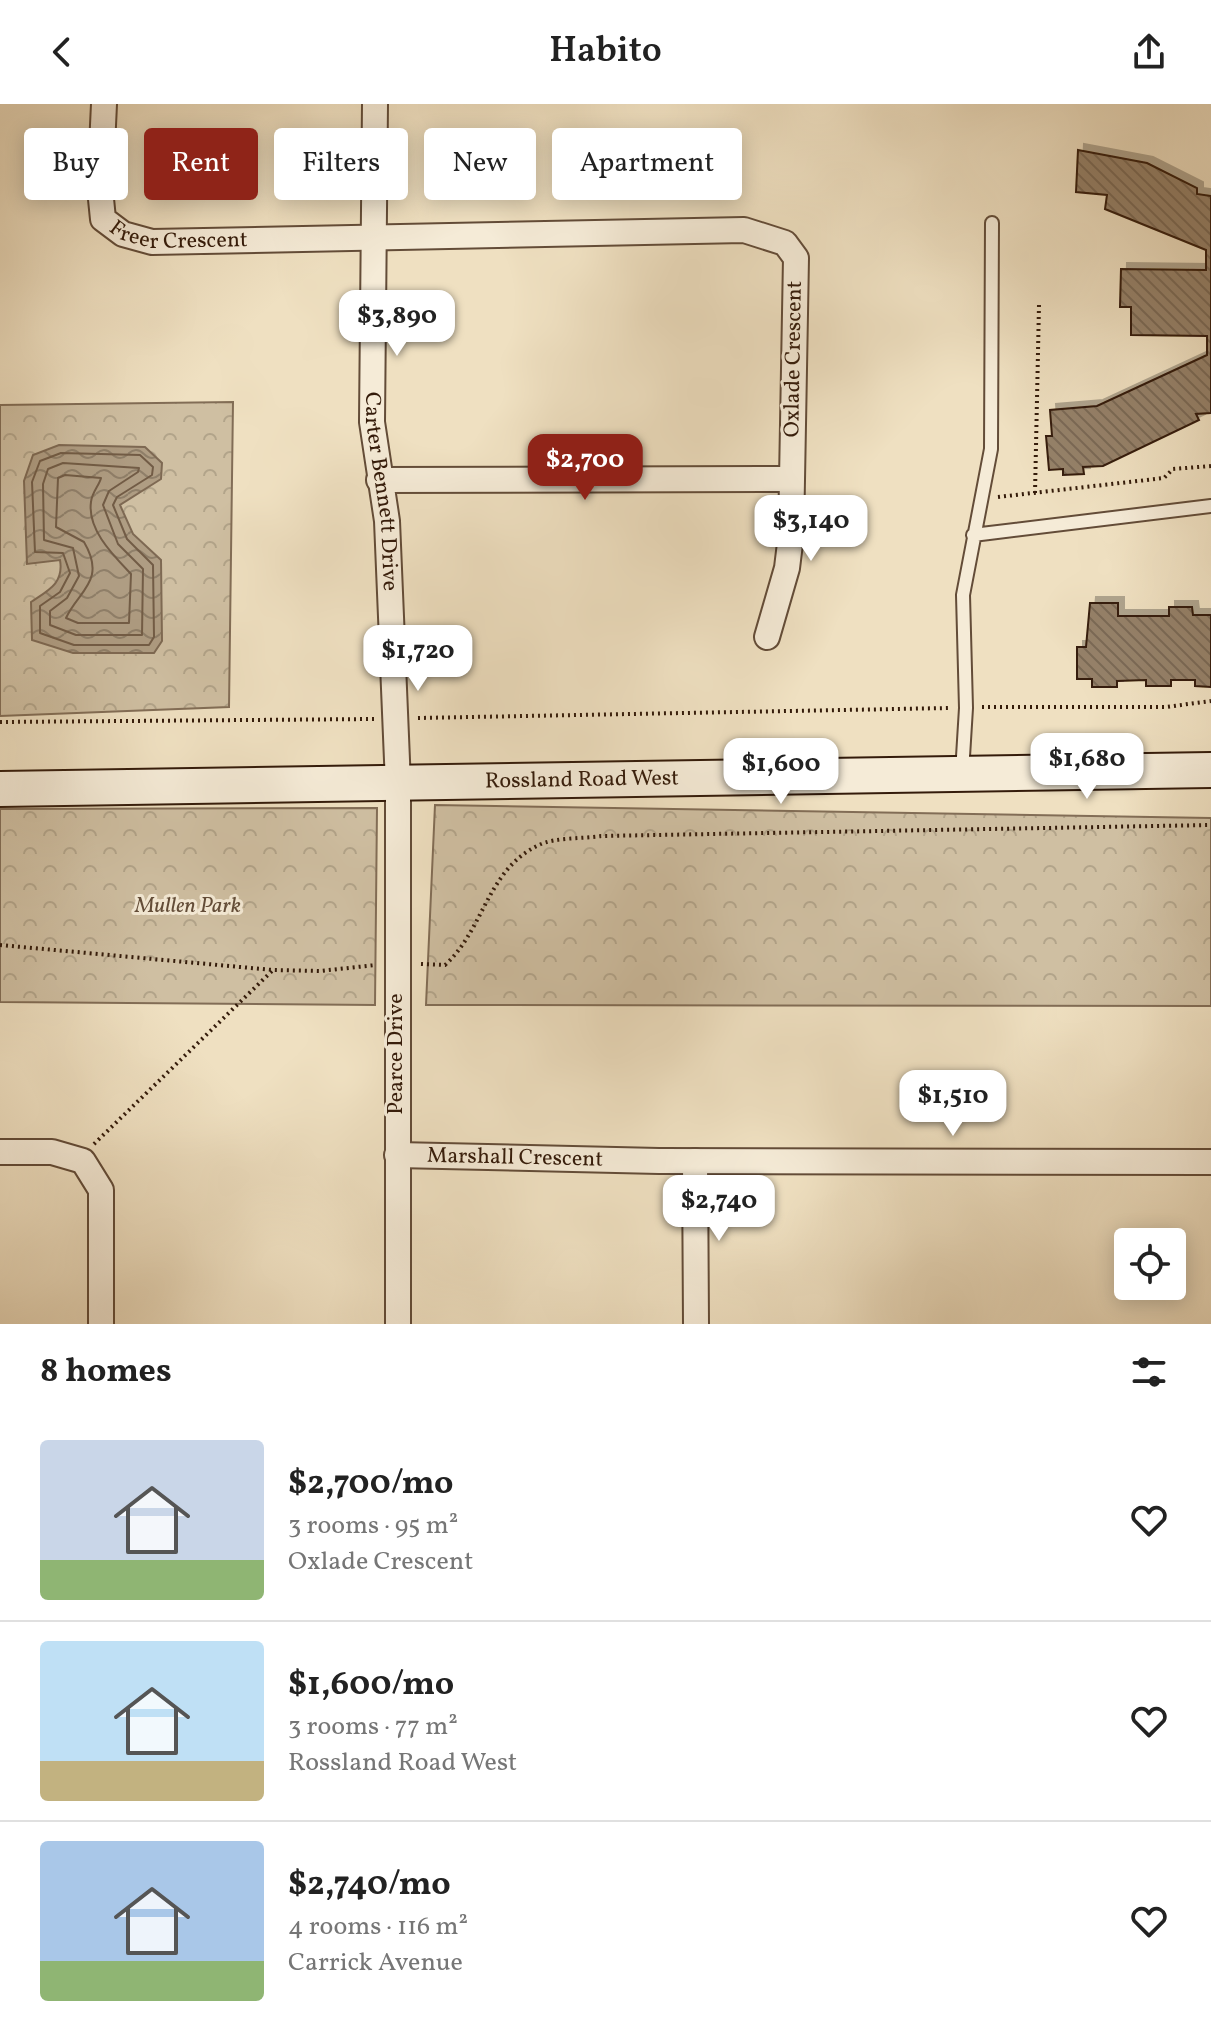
<!DOCTYPE html>
<meta charset="utf-8">
<style>
:root{--surface:#fff;--page:#f6f6f6;--text:#222;--muted:#767676;--line:#e0e0e0;--accent:#8f2418}
body{margin:0;font-family:Vollkorn,serif;background:var(--page);color:var(--text);height:100vh;display:flex;flex-direction:column;font-size:30px;white-space:nowrap}
*{box-sizing:border-box;margin:0}
p{font-size:26px;color:var(--muted)}
.icon{flex:none;width:44px;height:44px;fill:none;stroke:currentColor;stroke-width:2;stroke-linecap:round;stroke-linejoin:round}
.map{position:relative;height:1220px;overflow:hidden}
.details{display:flex;flex-direction:column;background:var(--surface);flex:1}
.details>*{flex:none}
.banner{position:absolute;left:24px;top:24px;width:800px;height:72px;display:flex;gap:16px}
.buttons{position:absolute;left:1114px;top:1124px;display:grid;gap:16px}
.buttons a{display:grid;place-items:center;width:72px;height:72px;border-radius:8px;background:var(--surface);box-shadow:0 4px 20px #0003;font-size:40px}
.price{position:absolute;translate:-50% -68px;padding:0 18px;border-radius:16px;background:#fff;color:#222;font-size:26px;line-height:52px;filter:drop-shadow(0 2px 4px #0008)}
.price::after{content:'';position:absolute;left:50%;top:48px;width:24px;height:18px;margin-left:-12px;background:inherit;clip-path:polygon(0 0,100% 0,50% 100%)}
.price.on{background:var(--accent);color:#fff}
ul{padding:0;list-style:none}
li{display:flex;align-items:center;gap:24px;height:200px;padding:0 40px}
li+li{border-top:2px solid var(--line)}
li span{display:grid;place-items:center;flex:none;width:224px;height:160px;border-radius:8px;color:#555}
li>.icon{margin-inline-start:auto}
span .icon{width:96px;height:96px;fill:#fffc;stroke-width:1}
li b{font-size:34px}
h2{display:flex;justify-content:space-between;align-items:center;height:96px;padding:0 40px;font-size:34px}
.pill{padding:0 28px;border-radius:8px;background:var(--surface);box-shadow:0 4px 20px #0003;font-size:28px;line-height:72px}
.pill.on{background:var(--accent);color:#fff}
header{display:flex;justify-content:space-between;align-items:center;height:104px;padding:0 40px;background:var(--surface);font-size:36px;font-weight:600}
.map>svg:first-child{display:block}
.park{fill:url(#park-crowns);stroke:#826d56;stroke-width:2}
.water{fill:url(#water-waves);stroke:#7e6953;stroke-width:2}
.lines{fill:none;stroke-linecap:round;stroke-linejoin:round}
.shore{stroke:#725c46;stroke-width:2}
.building{fill:url(#building-back-hatch);stroke:#341b0a;stroke-width:2;filter:url(#shadow)}
.service-casing{stroke:#634c38;stroke-width:16}
.minor-casing{stroke:#634c38;stroke-width:28}
.secondary-casing{stroke:#341b0a;stroke-width:38}
.path{stroke:#341b0a;stroke-width:4;stroke-dasharray:2 4;stroke-linecap:butt}
.service{stroke:#f5ebd7;stroke-width:12}
.minor{stroke:#f5ebd7;stroke-width:24}
.secondary{stroke:#f5ebd7;stroke-width:34}
.labels{text-anchor:middle;dominant-baseline:central;stroke-width:6;stroke-linejoin:round;paint-order:stroke}
.street-label{font-size:22px;fill:#341b0a;stroke:#f5ebd7}
.park-label{font-size:22px;font-style:italic;fill:#624c38;stroke:#f5ebd7}
</style>
<header><svg class="icon" aria-label="back" viewBox="0 0 24 24"><path d="M15 5l-7 7 7 7"/></svg>Habito<svg class="icon" aria-label="share" viewBox="0 0 24 24"><path d="M12 15V3M7 8l5-5 5 5M5 13v7h14v-7"/></svg></header>
<div class="map">
<svg width="1211" height="1220" viewBox="0 0 1211 1220">
<defs>
<pattern id="park-crowns" width="20" height="18" patternUnits="userSpaceOnUse" patternTransform="scale(2)"><rect width="20" height="18" fill="#cfbfa2"/><path d="M2 6a3 3 0 1 1 6 0M12 15a3 3 0 1 1 6 0" fill="none" stroke="#b2a48a"/></pattern>
<pattern id="water-waves" width="16" height="10" patternUnits="userSpaceOnUse" patternTransform="scale(2)"><rect width="16" height="10" fill="#af9d83"/><path d="M0 5q4-4 8 0t8 0" fill="none" stroke="#8f7f69"/></pattern>
<pattern id="building-back-hatch" width="6" height="6" patternUnits="userSpaceOnUse" patternTransform="scale(2)"><rect width="6" height="6" fill="#958169"/><path d="M-1 5l2 2M0 0l6 6M5-1l2 2" fill="none" stroke="#7a6955"/></pattern>
<filter id="shadow"><feDropShadow dx="6" dy="-6" stdDeviation="0" flood-color="#0004"/></filter>
</defs>
<rect width="100%" height="100%" fill="#efe0c1"/>
<filter id="stains"><feTurbulence type="fractalNoise" baseFrequency=".0025" numOctaves="4"/><feColorMatrix values="0 0 0 0 .2 0 0 0 0 .09 0 0 0 0 .02 0 0 0 .5 -.17"/></filter>
<radialGradient id="worn" r=".72"><stop offset=".6" stop-color="#630" stop-opacity="0"/><stop offset="1" stop-color="#630" stop-opacity=".3"/></radialGradient>
<path class="park" d="M233 298 229 603 0 612V301Z
M435 701 1211 714V902L426 901Z
M377 704 375 901 0 898V705Z"/>
<path class="water" d="M59 341 145 343 162 359 161 375 120 401 133 430 161 456 162 537 154 549H73L32 536 31 498C49 486 64 479 60 456L27 460 24 377 33 351Z"/>
<g class="lines">
<path class="shore" d="M61 349 140 351 153 363 152 371 117 393 113 401 127 435 153 461 154 533 149 541H74L40 529V502L60 488 70 469 63 449 35 448 32 378 40 357Z
M63 359 139 364 138 368 109 387 103 401 118 440 143 465 142 531H76L50 521V507L67 494 79 472 73 444 44 436 43 380 48 365Z
M65 371 101 374C99 382 92 388 91 398 87 426 114 452 131 470L129 519H78L66 514C78 487 107 477 84 438L56 423 58 374Z"/>
</g>
<path class="building" d="M1078 46 1147 59 1197 84V90L1211 92V309L1196 310 1199 316 1103 362 1083 363 1084 370 1063 371V365L1049 366 1046 332H1052L1050 306 1097 302 1207 251V232L1131 231V203H1120L1121 165 1206 166V146L1105 105 1107 91 1076 88Z
M1090 499H1118V512H1169V503H1192L1193 511H1211V583L1195 582V576H1171V582H1146V576L1117 577V583H1092V575H1077V543H1086Z"/>
<g class="lines">
<g class="service-casing">
<path id="service" d="M973 431 1211 402
M962 669 966 604 963 491 991 345 992 119"/>
</g>
<g class="minor-casing">
<g id="minor">
<path id="s1" d="M104 0 100 85 103 115 123 130 152 138 744 126 785 139 796 154 791 431 787 464 767 533"/>
<path id="s2" d="M375 0 372 318 387 417 398 680V1220"/>
<path d="M379 376 791 375"/>
<path d="M0 1048H52L83 1057 101 1086V1220"/>
<path id="s3" d="M397 1051 659 1057 1211 1058"/>
<path d="M695 1057 696 1220"/>
</g>
</g>
<g class="secondary-casing">
<g id="secondary">
<path id="s4" d="M0 685 1211 666"/>
</g>
</g>
<path class="path" d="M1035 389 1039 201
M998 393 1164 374 1173 365 1211 362
M982 603H1166L1211 597
M418 614 949 604
M0 618 374 615
M0 841 273 866 320 867 376 861
M421 860 445 861C484 826 487 765 539 741 555 733 583 735 601 732L1211 721
M94 1040 273 866"/>
<use href="#service" class="service"/>
<use href="#minor" class="minor"/>
<use href="#secondary" class="secondary"/>
</g>
<g class="labels">
<g class="street-label">
<text stroke="none"><textPath href="#s1" startOffset="196">Freer Crescent</textPath></text>
<text transform="translate(794 255) rotate(-89)">Oxlade Crescent</text>
<text stroke="none"><textPath href="#s2" startOffset="388">Carter Bennett Drive</textPath></text>
<text stroke="none"><textPath href="#s4" startOffset="582">Rossland Road West</textPath></text>
<text transform="translate(396 950) rotate(-90)">Pearce Drive</text>
<text stroke="none"><textPath href="#s3" startOffset="118">Marshall Crescent</textPath></text>
</g>
<g class="park-label">
<text x="188" y="802">Mullen Park</text>
</g>
</g>
<rect width="100%" height="100%" filter="url(#stains)"/>
<rect width="100%" height="100%" fill="url(#worn)"/>
</svg>
<div class="buttons">
<a><svg class="icon" aria-label="locate" viewBox="0 0 24 24"><circle cx="12" cy="12" r="6"/><path d="M12 2v4M12 18v4M2 12h4M18 12h4"/></svg></a>
</div>
<b class="price" style="left:397px;top:254px">$3,890</b>
<b class="price on" style="left:585px;top:398px">$2,700</b>
<b class="price" style="left:811px;top:459px">$3,140</b>
<b class="price" style="left:418px;top:589px">$1,720</b>
<b class="price" style="left:1087px;top:697px">$1,680</b>
<b class="price" style="left:781px;top:702px">$1,600</b>
<b class="price" style="left:953px;top:1034px">$1,510</b>
<b class="price" style="left:719px;top:1139px">$2,740</b>
<div class="banner">
<a class="pill">Buy</a>
<a class="pill on">Rent</a>
<a class="pill">Filters</a>
<a class="pill">New</a>
<a class="pill">Apartment</a>
</div>
</div>
<section class="details">
<h2>8 homes<svg class="icon" aria-label="filters" viewBox="0 0 24 24"><path d="M4 7h16M4 17h16"/><circle cx="9" cy="7" r="2"/><circle cx="15" cy="17" r="2"/></svg></h2>
<ul>
<li><span style="background:linear-gradient(#c9d6e8 75%,#8fb573 0)"><svg class="icon" aria-label="home" viewBox="0 0 24 24"><path d="M3 11l9-7 9 7M6 9v11h12V9"/></svg></span><div><b>$2,700/mo</b><p>3 rooms · 95 m²</p><p>Oxlade Crescent</p></div><svg class="icon" aria-label="heart" viewBox="0 0 24 24"><path d="M12 20l-8-8c-3-5 5-10 8-4 3-6 11-1 8 4z"/></svg></li>
<li><span style="background:linear-gradient(#bfe0f5 75%,#c2b280 0)"><svg class="icon" aria-label="home" viewBox="0 0 24 24"><path d="M3 11l9-7 9 7M6 9v11h12V9"/></svg></span><div><b>$1,600/mo</b><p>3 rooms · 77 m²</p><p>Rossland Road West</p></div><svg class="icon" aria-label="heart" viewBox="0 0 24 24"><path d="M12 20l-8-8c-3-5 5-10 8-4 3-6 11-1 8 4z"/></svg></li>
<li><span style="background:linear-gradient(#a9c7e8 75%,#8fb573 0)"><svg class="icon" aria-label="home" viewBox="0 0 24 24"><path d="M3 11l9-7 9 7M6 9v11h12V9"/></svg></span><div><b>$2,740/mo</b><p>4 rooms · 116 m²</p><p>Carrick Avenue</p></div><svg class="icon" aria-label="heart" viewBox="0 0 24 24"><path d="M12 20l-8-8c-3-5 5-10 8-4 3-6 11-1 8 4z"/></svg></li>
</ul>
</section>
